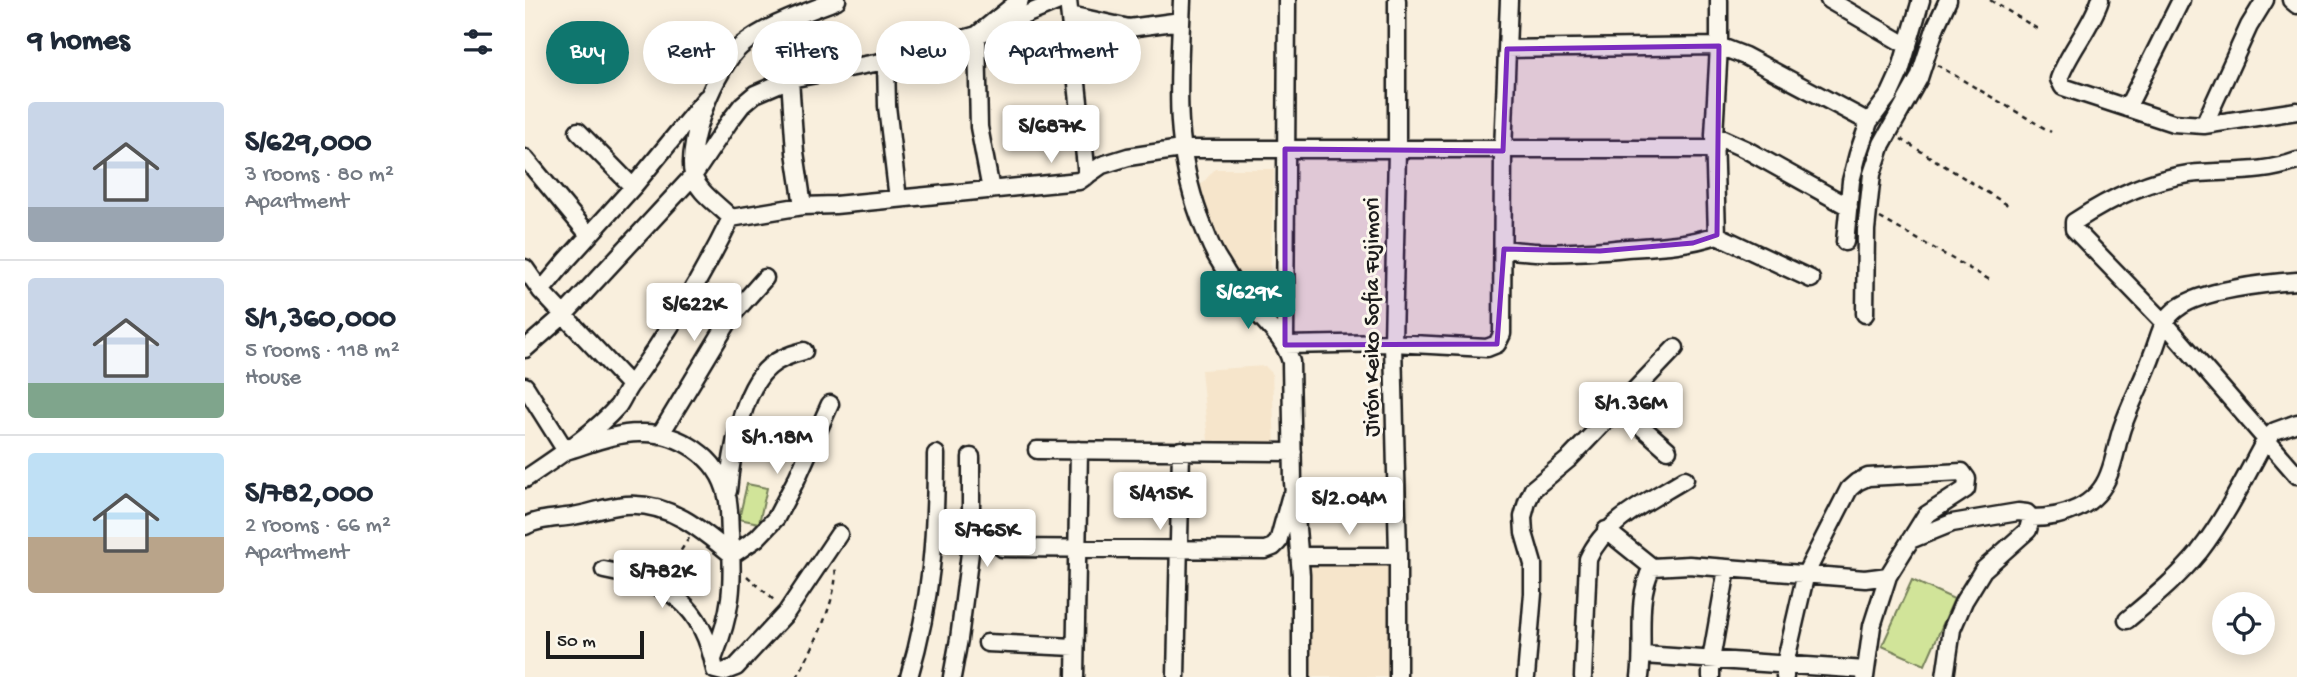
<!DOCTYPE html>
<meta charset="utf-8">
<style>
:root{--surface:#fff;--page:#f6f6f7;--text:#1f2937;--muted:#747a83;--line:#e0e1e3;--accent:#0f766e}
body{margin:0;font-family:"Gochi Hand",sans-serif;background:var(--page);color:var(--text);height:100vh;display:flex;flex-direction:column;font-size:26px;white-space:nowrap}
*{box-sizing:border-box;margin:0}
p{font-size:23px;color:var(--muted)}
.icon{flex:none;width:38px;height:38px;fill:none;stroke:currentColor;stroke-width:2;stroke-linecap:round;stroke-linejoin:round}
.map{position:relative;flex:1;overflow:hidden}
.panel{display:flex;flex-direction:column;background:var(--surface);width:525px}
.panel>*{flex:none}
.guide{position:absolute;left:21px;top:21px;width:665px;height:63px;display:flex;gap:14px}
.buttons{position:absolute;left:1687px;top:592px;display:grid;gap:14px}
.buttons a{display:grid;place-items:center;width:63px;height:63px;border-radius:50%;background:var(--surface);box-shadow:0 4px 18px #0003;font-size:35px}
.scale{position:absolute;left:21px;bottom:18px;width:98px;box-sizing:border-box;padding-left:7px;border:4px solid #1c1c1c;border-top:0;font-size:19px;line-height:24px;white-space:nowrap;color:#1c1c1c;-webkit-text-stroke:5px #fbf7ec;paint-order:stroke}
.price{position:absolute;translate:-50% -60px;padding:0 16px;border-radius:7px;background:#fff;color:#222;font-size:23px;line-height:46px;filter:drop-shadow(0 2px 4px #0008)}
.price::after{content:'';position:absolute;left:50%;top:42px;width:21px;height:16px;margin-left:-10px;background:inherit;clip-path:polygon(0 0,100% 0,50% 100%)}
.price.current{background:var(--accent);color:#fff}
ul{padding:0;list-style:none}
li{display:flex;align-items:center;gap:21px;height:175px;padding:0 28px}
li+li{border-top:2px solid var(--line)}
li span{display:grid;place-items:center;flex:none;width:196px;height:140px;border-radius:7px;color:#555}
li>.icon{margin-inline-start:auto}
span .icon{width:84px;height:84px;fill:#fffc;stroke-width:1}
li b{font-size:30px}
h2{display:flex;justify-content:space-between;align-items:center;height:84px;padding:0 28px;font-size:30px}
.tag{padding:0 24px;border-radius:32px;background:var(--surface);box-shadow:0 4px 18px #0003;font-size:24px;line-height:63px}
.tag.current{background:var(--accent);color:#fff}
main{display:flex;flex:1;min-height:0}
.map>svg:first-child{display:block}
.built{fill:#f6e5cb}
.pitch{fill:#d1e499;stroke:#76805a;stroke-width:2}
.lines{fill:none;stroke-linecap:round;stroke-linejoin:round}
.minor-casing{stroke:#1c1c1c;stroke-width:21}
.path{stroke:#1c1c1c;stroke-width:2.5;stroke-dasharray:5 5;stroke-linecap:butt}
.minor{stroke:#fbf7ec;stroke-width:16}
.marked{fill:#7b2cbf;fill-opacity:0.2;stroke:#7b2cbf;stroke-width:5;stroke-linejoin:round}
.labels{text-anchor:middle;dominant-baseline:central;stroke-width:6;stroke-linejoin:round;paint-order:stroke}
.street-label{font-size:23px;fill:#1c1c1c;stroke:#fbf7ec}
</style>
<main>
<section class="panel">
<h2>9 homes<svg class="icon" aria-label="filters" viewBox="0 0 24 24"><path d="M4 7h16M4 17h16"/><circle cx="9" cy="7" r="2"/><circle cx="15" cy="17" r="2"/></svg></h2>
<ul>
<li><span style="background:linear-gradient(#c9d6e8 75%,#9aa5b1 0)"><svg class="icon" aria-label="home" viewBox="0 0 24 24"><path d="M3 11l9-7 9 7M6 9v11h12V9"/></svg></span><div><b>S/629,000</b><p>3 rooms · 80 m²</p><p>Apartment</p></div></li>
<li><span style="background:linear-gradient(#c9d6e8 75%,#7fa58c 0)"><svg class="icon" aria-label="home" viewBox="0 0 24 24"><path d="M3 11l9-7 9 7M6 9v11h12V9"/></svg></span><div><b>S/1,360,000</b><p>5 rooms · 118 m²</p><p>House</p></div></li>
<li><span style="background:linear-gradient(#bfe0f5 60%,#b9a48a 0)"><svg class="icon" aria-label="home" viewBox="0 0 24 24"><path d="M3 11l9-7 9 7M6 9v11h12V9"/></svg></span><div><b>S/782,000</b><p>2 rooms · 66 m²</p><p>Apartment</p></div></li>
</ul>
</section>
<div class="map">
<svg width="1772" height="677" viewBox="0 0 1772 677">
<rect width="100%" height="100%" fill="#f9efdd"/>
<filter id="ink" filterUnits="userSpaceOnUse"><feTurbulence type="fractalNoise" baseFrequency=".0143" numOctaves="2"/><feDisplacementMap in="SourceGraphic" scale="14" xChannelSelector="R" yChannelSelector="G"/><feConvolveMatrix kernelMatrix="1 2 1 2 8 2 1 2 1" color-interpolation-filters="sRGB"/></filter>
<g filter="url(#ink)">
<path class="built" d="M690 169H749L745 283 724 295 701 262 674 187Z
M740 366 747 373 750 446 692 444 683 440 676 370Z
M786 565H863V677H783Z"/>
<path class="pitch" d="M222 484 242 488 234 523 214 519Z
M1387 580 1429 599 1400 665 1357 646Z"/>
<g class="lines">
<g class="minor-casing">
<path id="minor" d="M543 0 562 176
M657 0C654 78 647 143 675 218 681 233 686 249 695 262 704 278 714 292 726 306 741 324 760 339 766 362L768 482 776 575V677
M762 0 760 345 868 343 962 348 972 344 977 334 978 151 984 0
M872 0V150L868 343 873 556V677
M1304 0 1383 46
M1575 0C1566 28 1544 51 1534 79L1538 87 1648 123 1679 125 1772 111
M1766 0 1772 5
M545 15 604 28 656 21
M982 49 1194 46 1220 56 1344 122
M361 61 362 106 373 199
M265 79 270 152 278 206
M1602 108 1656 0
M1679 125 1724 26 1740 0
M53 131 108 187
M1189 135 1220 149 1324 207
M0 158 64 235
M1772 161C1737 174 1700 170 1664 174 1622 180 1584 199 1549 222V229L1639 322 1772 475
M466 190 454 127 452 35 495 0
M206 218C194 205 172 192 168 174 161 142 191 67 216 46 243 24 280 13 312 0
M1192 235 1189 135 1194 46V0
M1320 242 1326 181 1333 154 1344 122 1365 94 1375 72 1396 0
M979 249C1021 255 1060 252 1102 248 1133 246 1163 245 1192 235L1286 279
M0 268 16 291 105 385
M16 291 41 261 108 187 181 98
M1340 314 1341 230 1347 174 1357 144 1394 78 1411 26 1423 0
M0 349 39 315 168 176 204 122 217 105 230 94 265 79 361 61 452 35 536 0
M0 386 41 451C64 444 90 433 114 433 153 431 194 457 202 496 205 508 204 521 205 533 209 585 207 611 188 659
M1094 407 1143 450
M135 435 208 314 240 278
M512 450 768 452
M0 479C32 457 67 435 93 406 98 399 101 390 107 383 144 331 178 276 206 218L278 206 310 205 554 181 577 165 603 157 656 149H1190
M203 491C206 457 217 389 244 367 254 358 267 354 279 351
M1506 518C1538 518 1572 507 1584 474 1590 459 1592 443 1597 428 1606 402 1619 379 1628 353 1635 336 1636 320 1653 308 1677 290 1742 283 1772 281
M0 526C16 518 30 519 48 516 66 513 83 506 101 505 144 502 176 529 207 555L232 538 251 518 272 478 305 404
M1081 530 1127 567
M1385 540 1427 523 1493 512 1502 513 1506 518 1503 530 1458 570 1439 601 1427 629 1420 677
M477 548 740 550 748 547 753 542 765 498
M774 556H873
M79 570C142 582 178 603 190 670L198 672 211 667 261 613 314 534
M1602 620C1627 599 1653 578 1674 552 1701 517 1720 478 1741 439L1750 431 1772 423
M462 643 550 647
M1118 655 1341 670
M384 677C407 599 411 534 411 454
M427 677 434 639 446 545V457
M550 677 554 450
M651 677 656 450
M1001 677 1008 593V564L999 533 998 517 1002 502 1008 489 1045 458 1150 348
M1058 677 1063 559C1080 520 1125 501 1160 479
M1115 677C1120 640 1110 601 1127 567L1164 565 1340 579 1363 576
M1186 677V660L1202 569
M1260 677V664L1281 573 1324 489 1332 482 1343 477 1437 472 1442 479 1441 489 1401 515 1363 576 1347 626 1340 677"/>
</g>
<path class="path" d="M1465 0 1516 31
M1412 65 1526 132
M1376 139 1486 207
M1355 218 1465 280
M136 573 155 552 164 538
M222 576 251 602
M272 677C286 652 315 595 310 567"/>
<use href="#minor" class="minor"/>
</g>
</g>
<path class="marked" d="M1194 46 1192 235 1168 243 1075 251 979 249 972 344 760 345V149L978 151 982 49Z"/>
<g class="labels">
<g class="street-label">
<text transform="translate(848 317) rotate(-90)">Jirón Keiko Sofia Fujimori</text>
</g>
</g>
</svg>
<div class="buttons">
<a><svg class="icon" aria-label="locate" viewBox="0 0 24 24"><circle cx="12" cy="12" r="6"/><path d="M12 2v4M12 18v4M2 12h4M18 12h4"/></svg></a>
</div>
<div class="scale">50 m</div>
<b class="price" style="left:526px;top:165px">S/687K</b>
<b class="price current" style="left:723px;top:331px">S/629K</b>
<b class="price" style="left:169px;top:343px">S/622K</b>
<b class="price" style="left:1106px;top:442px">S/1.36M</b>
<b class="price" style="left:252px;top:476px">S/1.18M</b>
<b class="price" style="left:635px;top:532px">S/415K</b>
<b class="price" style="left:824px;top:537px">S/2.04M</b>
<b class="price" style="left:462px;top:569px">S/765K</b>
<b class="price" style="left:137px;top:610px">S/782K</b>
<div class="guide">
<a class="tag current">Buy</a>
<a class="tag">Rent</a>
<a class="tag">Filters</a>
<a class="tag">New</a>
<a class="tag">Apartment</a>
</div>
</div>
</main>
